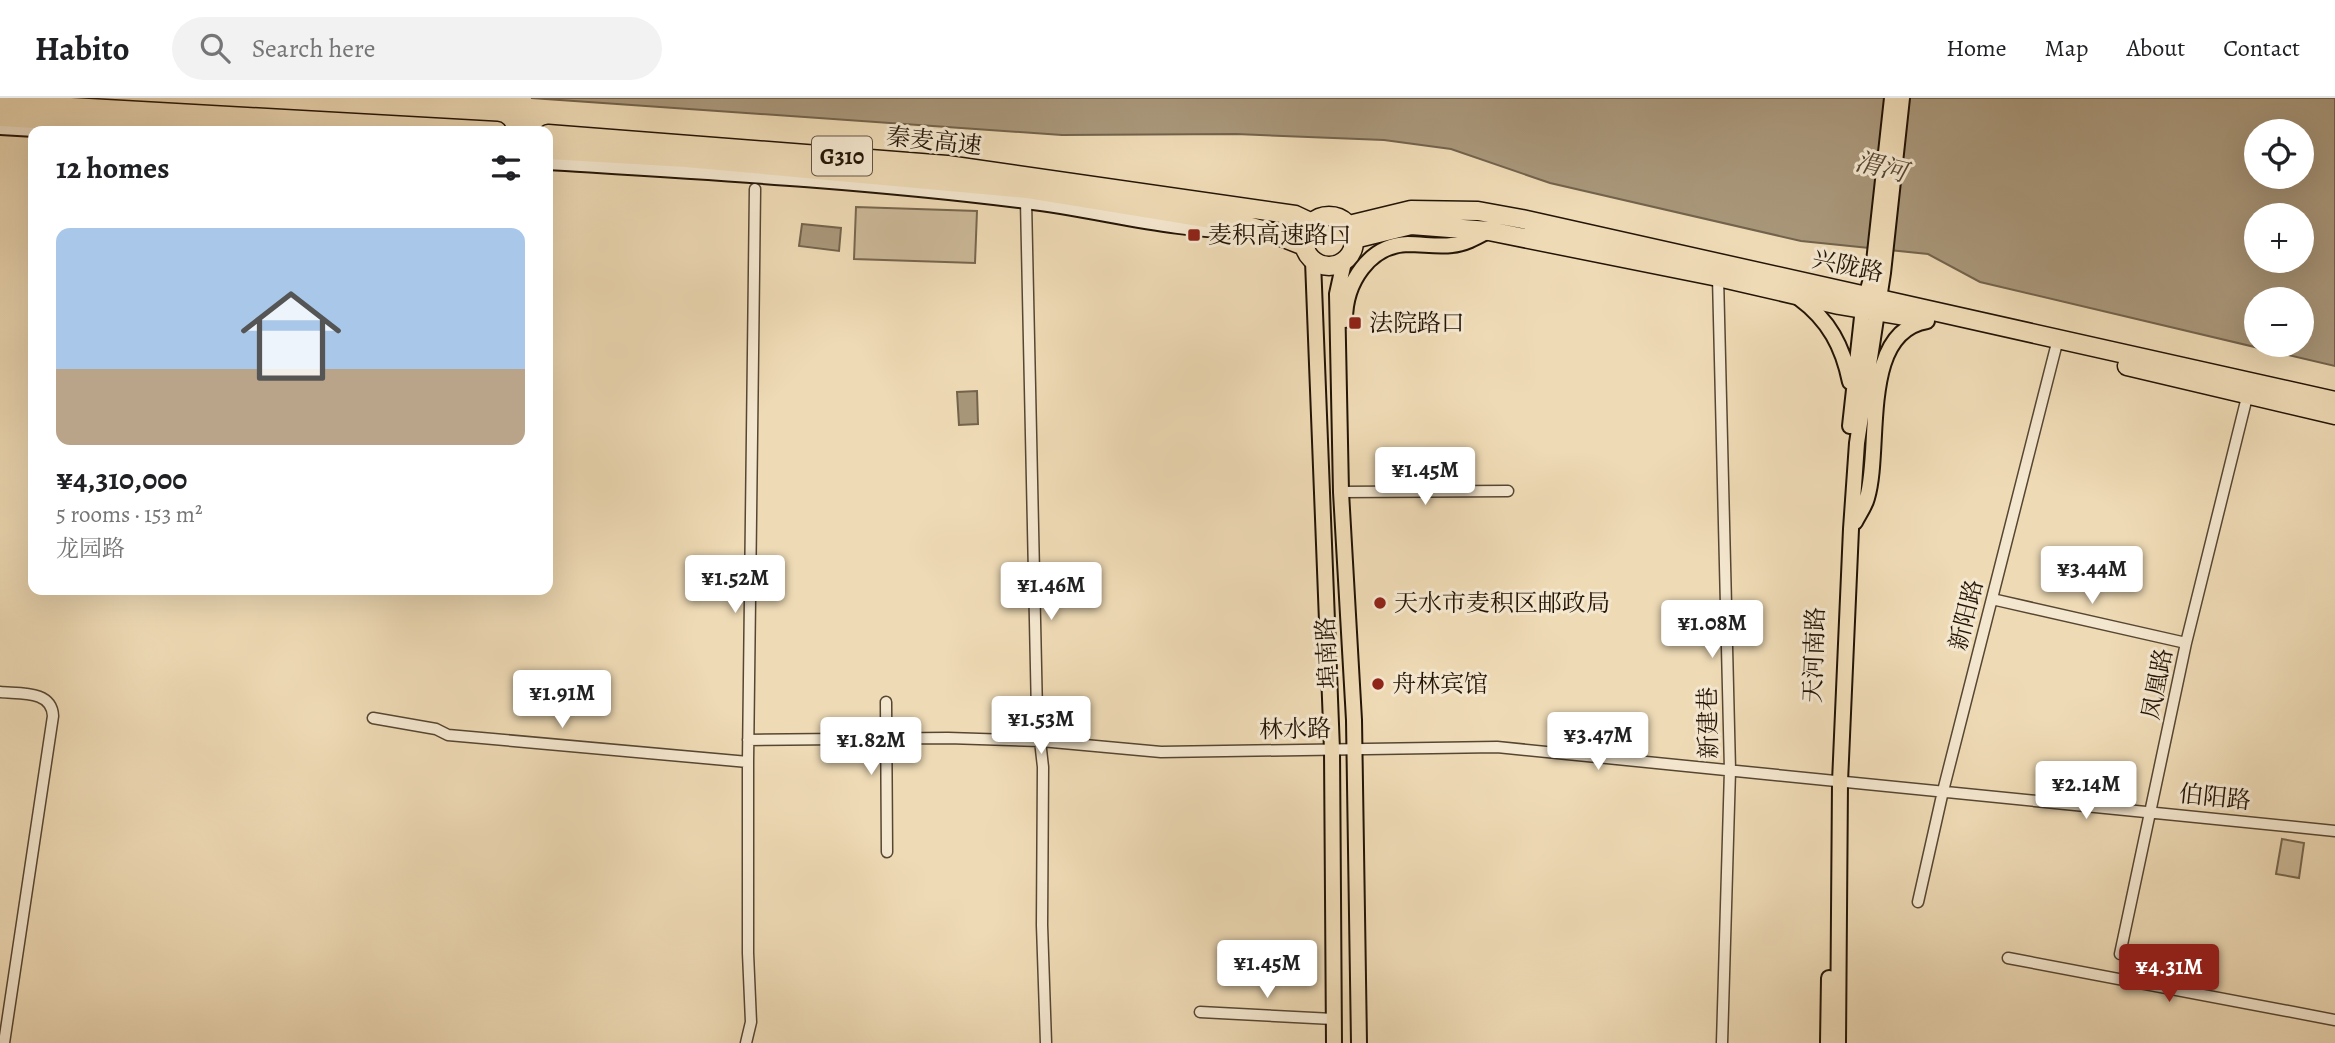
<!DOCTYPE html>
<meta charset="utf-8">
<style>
:root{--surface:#fff;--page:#f2f2f2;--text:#202124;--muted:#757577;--line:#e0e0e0;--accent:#8f2418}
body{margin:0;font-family:Alegreya,"Noto Serif SC",serif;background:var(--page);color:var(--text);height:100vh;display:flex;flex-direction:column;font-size:26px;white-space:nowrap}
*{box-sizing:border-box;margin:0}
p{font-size:23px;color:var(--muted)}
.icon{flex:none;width:38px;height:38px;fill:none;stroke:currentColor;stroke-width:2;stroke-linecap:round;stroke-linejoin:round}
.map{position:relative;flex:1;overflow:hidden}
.details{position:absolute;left:28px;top:28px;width:525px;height:469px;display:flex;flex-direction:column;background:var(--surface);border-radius:14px;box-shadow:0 7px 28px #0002}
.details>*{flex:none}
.fabs{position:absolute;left:2244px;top:21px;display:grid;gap:14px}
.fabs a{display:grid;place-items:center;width:70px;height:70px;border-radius:50%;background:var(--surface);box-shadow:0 7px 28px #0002;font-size:35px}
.price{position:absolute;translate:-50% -60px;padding:0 16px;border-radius:7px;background:#fff;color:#222;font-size:23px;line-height:46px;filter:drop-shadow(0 2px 4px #0008)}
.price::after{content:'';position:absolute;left:50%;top:42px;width:21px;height:16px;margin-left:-10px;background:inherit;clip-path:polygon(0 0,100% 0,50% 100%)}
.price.current{background:var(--accent);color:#fff}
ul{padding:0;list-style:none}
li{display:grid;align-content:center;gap:14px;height:371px;padding:0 28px}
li+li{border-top:2px solid var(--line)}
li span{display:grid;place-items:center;height:217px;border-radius:14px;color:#555}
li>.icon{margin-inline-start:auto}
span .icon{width:126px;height:126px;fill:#fffc;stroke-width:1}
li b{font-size:30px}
h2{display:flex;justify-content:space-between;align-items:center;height:84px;padding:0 28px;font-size:30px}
header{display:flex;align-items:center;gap:42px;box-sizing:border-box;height:98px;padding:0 35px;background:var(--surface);border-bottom:2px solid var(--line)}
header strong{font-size:33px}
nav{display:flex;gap:38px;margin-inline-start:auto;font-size:24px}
.search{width:490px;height:63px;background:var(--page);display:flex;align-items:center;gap:18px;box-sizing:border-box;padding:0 24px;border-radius:38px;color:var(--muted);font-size:26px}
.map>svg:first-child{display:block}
.green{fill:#cbb897;stroke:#77664e;stroke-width:2}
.water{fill:#a9977a;stroke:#73634c;stroke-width:2;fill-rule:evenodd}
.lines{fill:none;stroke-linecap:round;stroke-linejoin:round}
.street-casing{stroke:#564632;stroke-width:13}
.secondary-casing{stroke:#231406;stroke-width:18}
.primary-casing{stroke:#231406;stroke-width:18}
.highway-casing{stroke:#231406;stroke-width:21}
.street{stroke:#f4e7cf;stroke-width:10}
.secondary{stroke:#f4e7cf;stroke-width:14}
.primary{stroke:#eedab5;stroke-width:14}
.highway{stroke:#eedab5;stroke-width:18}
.poi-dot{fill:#8f2418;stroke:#f4e7cf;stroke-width:2.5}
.labels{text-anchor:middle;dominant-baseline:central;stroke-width:6;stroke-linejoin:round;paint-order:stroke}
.shield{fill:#f4e7cf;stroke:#625342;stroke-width:2}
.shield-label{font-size:23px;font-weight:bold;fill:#231406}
.street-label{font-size:24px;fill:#231406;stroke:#f4e7cf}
.poi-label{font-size:24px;fill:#231406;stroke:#f4e7cf;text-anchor:start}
.water-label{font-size:26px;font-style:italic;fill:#594834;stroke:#f4e7cf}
</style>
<header>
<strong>Habito</strong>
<div class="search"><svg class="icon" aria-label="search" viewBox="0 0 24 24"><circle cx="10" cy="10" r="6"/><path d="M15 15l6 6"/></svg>Search here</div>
<nav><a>Home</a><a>Map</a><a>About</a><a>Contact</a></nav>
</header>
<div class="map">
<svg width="2335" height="945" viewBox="0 0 2335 945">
<rect width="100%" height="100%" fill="#eedab5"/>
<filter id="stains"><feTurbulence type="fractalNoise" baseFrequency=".00286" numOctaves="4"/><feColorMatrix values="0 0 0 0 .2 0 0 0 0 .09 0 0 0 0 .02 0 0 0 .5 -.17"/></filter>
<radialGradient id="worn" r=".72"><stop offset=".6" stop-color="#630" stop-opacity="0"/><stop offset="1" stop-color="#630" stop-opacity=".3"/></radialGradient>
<path class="green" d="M856 109 977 113 975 165 854 161Z
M2282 741 2304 745 2299 780 2276 776Z"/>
<path class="water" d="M531 0H2335V268L1980 184 1928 156 1801 143 1550 85 1451 51 1384 42 1236 36 1062 37ZM2256 33H2301V79H2256ZM2256 117H2301V163H2256ZM2256 201H2301V247H2256Z
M802 126 841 130 839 153 799 148Z
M977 293 978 326 959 327 957 294Z"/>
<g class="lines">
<g class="street-casing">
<path id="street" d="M1026 103 1037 616 1043 669 1042 827 1046 945
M1718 179 1730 672 1722 945
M1341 394 1508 393
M1992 501 2186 545
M0 594C20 596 52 592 53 618L4 945
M886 604 887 754
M373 620 436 631 448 637 748 664
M748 642 948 640 1041 643 1161 654 1497 649 2335 733
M1918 804 1943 693 2058 241
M2120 856 2186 545 2248 295
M2008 860 2335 922
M1200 914 1333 921
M746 945 751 924 748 855V664L755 91"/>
</g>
<g class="secondary-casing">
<path id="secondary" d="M0 29 69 33
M548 64C707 74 867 83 1026 103 1100 112 1172 133 1247 133"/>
</g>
<g class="primary-casing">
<path id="primary" d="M1313 163 1332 652 1334 945
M1344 164 1337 196 1341 394 1354 622 1359 945
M1799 200C1829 222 1843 249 1850 284
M1345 222C1345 185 1369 147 1408 146 1423 146 1438 149 1452 147 1465 146 1477 139 1488 133
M1850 328 1863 210 1873 173 1892 0
M1855 424C1859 416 1865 408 1867 400 1882 350 1859 234 1927 223
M1828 945 1829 880
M1838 945 1840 684 1851 431 1857 345 1883 175 1902 0"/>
</g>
<g class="highway-casing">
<path id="highway" d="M0 5 497 33
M0 19 237 33
M548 36 947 67 1295 117 1312 125
M548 52 686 60 1028 91 1236 125 1266 133 1304 148
M1304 143a25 25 0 1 1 50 0a25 25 0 1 1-50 0Z
M1349 127 1411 112 1478 113 1522 121 2335 303
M1354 141 1411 127 1489 133 1718 179 1839 207 1922 221
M2127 268 2335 317"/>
</g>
<use href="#street" class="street"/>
<use href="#secondary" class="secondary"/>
<use href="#primary" class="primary"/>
<use href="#highway" class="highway"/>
</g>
<g class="poi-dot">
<rect x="1187" y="130" width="14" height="14" rx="3.5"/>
<rect x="1348" y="218" width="14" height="14" rx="3.5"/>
<circle cx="1380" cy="505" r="7"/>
<circle cx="1378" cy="586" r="7"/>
</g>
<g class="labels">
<rect class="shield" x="812" y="38.5" width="60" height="39" rx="5"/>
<g class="shield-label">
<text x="842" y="58">G310</text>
</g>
<g class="street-label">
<text transform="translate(934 43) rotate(6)">秦麦高速</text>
<text transform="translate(1848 168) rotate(12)">兴陇路</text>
<text transform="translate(1966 517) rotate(-76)">新阳路</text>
<text transform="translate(1327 555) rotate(-93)">埠南路</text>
<text transform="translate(1814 557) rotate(-88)">天河南路</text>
<text transform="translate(2157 586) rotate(-79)">凤凰路</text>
<text transform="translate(1708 625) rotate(-91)">新建巷</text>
<text transform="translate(1295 631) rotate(-1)">林水路</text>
<text transform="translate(2215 699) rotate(6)">伯阳路</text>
</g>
<g class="poi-label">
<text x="1208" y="137">麦积高速路口</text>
<text x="1369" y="225">法院路口</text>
<text x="1394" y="505">天水市麦积区邮政局</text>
<text x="1392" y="586">舟林宾馆</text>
</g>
<g class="water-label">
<text transform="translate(1881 69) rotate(14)">渭河</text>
</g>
</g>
<rect width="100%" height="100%" filter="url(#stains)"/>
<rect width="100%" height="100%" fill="url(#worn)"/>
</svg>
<div class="fabs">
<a><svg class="icon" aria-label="locate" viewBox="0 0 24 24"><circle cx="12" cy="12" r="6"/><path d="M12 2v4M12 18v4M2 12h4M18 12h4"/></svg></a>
<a>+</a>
<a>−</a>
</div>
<b class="price" style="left:1425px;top:409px">¥1.45M</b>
<b class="price" style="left:2092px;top:508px">¥3.44M</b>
<b class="price" style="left:735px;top:517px">¥1.52M</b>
<b class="price" style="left:1051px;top:524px">¥1.46M</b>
<b class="price" style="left:1712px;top:562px">¥1.08M</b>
<b class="price" style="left:562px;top:632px">¥1.91M</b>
<b class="price" style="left:1041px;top:658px">¥1.53M</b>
<b class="price" style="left:1598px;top:674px">¥3.47M</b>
<b class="price" style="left:871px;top:679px">¥1.82M</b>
<b class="price" style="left:2086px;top:723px">¥2.14M</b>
<b class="price" style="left:1267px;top:902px">¥1.45M</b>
<b class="price current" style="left:2169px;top:906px">¥4.31M</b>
<section class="details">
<h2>12 homes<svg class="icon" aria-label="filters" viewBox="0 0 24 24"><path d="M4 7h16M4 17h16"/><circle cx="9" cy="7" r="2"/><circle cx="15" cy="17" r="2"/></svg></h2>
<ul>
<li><span style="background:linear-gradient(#a9c7e8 65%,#b9a48a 0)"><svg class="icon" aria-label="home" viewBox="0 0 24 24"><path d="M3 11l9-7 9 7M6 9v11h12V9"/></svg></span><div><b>¥4,310,000</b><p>5 rooms · 153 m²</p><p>龙园路</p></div></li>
</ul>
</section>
</div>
